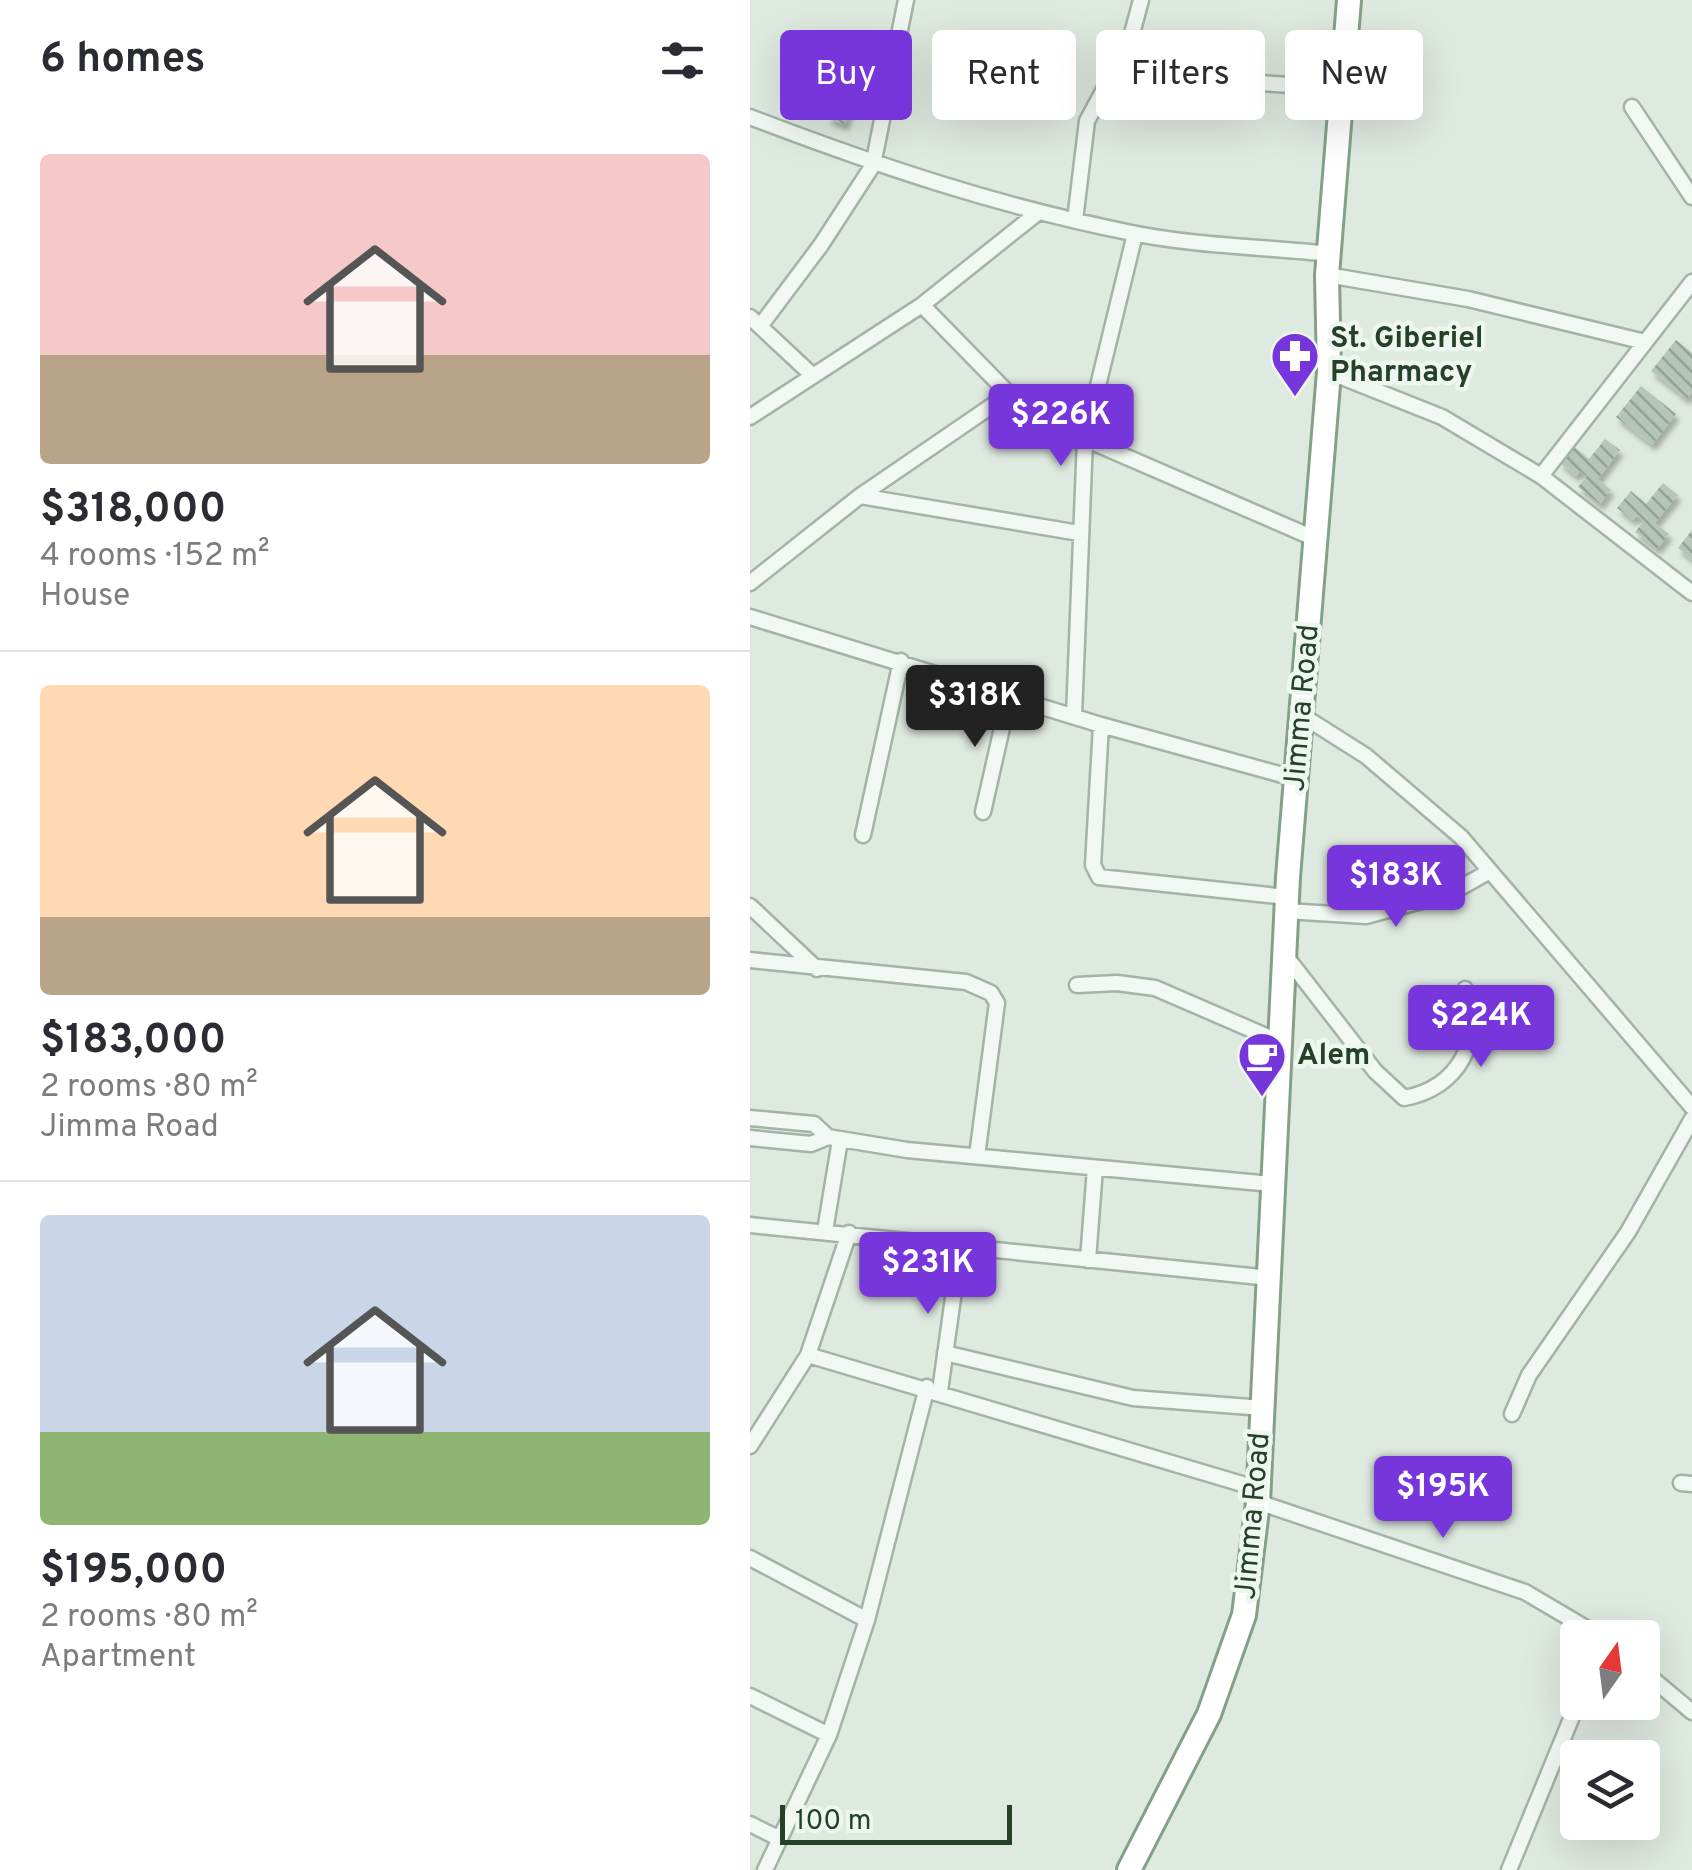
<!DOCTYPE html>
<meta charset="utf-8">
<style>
:root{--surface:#fff;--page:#f2f2f3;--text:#2b2b33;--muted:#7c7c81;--line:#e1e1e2;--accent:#7736db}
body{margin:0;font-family:Overpass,sans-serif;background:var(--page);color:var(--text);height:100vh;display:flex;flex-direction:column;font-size:38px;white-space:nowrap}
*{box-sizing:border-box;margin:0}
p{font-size:32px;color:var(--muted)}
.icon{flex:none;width:55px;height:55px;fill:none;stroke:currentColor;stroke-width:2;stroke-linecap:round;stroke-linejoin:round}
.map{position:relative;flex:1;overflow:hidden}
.side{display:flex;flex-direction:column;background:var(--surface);width:750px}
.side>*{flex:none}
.banner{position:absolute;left:30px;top:30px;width:760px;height:90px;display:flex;gap:20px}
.needle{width:65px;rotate:14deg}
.tools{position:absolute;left:810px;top:1620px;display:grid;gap:20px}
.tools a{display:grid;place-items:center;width:100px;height:100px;border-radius:10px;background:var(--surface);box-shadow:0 10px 40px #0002;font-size:50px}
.scale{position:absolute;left:30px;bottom:25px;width:232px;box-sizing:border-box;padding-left:10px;border:5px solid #25412a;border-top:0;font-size:28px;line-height:35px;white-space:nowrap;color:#25412a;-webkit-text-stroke:8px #edf6ef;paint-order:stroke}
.price{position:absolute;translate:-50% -85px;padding:0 22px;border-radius:10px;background:var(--accent);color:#fff;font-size:32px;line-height:65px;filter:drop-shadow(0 2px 5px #0008)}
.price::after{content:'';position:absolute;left:50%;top:60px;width:30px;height:22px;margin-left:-15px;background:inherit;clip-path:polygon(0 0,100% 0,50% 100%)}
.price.current{background:#222;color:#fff}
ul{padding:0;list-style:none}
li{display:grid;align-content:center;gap:20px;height:530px;padding:0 40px}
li+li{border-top:2px solid var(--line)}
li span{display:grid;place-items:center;height:310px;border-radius:10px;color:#555}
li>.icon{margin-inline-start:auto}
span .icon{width:180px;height:180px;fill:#fffc;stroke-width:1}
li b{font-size:42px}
h2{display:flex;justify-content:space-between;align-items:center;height:120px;padding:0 40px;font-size:42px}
.tag{padding:0 35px;border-radius:10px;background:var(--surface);box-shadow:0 10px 40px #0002;font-size:35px;line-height:90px}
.tag.current{background:var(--accent);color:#fff}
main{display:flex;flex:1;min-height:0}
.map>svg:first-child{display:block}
.building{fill:url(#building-back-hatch);filter:url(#shadow)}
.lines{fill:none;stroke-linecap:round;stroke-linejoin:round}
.minor-casing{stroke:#a3b3a6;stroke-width:19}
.trunk-casing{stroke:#84a188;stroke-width:28}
.minor{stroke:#f1f7f2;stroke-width:14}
.trunk{stroke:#fff;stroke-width:22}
.labels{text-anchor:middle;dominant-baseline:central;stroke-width:9;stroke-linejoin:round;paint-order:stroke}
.poi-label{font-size:30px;font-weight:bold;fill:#25412a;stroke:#edf6ef;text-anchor:start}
.street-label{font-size:30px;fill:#25412a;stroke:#edf6ef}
</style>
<main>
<section class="side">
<h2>6 homes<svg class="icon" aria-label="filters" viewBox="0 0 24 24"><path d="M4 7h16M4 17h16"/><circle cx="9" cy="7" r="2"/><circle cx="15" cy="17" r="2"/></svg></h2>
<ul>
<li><span style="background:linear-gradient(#f6c9c9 65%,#b9a48a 0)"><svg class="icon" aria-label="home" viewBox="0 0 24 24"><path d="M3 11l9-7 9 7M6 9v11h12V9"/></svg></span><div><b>$318,000</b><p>4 rooms · 152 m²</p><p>House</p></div></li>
<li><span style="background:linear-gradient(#ffd9b3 75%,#b9a48a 0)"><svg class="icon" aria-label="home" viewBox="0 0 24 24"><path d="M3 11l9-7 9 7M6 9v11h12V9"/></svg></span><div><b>$183,000</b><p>2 rooms · 80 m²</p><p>Jimma Road</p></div></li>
<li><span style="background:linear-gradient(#c9d6e8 70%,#8fb573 0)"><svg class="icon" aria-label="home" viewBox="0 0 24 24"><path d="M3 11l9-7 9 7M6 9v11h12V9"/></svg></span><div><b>$195,000</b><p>2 rooms · 80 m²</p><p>Apartment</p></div></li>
</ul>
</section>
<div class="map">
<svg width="942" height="1870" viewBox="0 0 942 1870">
<defs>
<pattern id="building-back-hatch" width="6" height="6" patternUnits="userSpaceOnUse" patternTransform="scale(2.5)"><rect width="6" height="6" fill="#b5c6b8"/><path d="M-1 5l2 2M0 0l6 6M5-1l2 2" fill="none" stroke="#93a296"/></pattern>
<filter id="shadow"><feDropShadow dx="3.5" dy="6" stdDeviation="2.5" flood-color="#0004"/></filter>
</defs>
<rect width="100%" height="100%" fill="#dee9e0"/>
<path class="building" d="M89 85 107 91 95 125 78 119Z
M926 340 942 353V392L937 399 901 371Z
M891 386 926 414 902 445 866 417Z
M855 439 870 450 848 479 861 490 850 504 828 487 837 476 830 471 826 476 810 463 823 446 839 459Z
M913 483 928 495 905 523 919 534 907 549 885 532 894 521 887 516 883 520 867 508 881 491 896 504Z
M942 530V560L928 548Z"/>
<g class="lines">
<g class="minor-casing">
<path id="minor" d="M475 81 591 88
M882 107 942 197
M0 117C125 165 251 207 382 233 446 246 515 247 580 254
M325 220 337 121 380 41 391 0
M577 275 718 299 895 342
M172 305 259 394 335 439 566 539
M0 317 61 374
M11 325 71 245 123 165 156 0
M579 372 692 417 791 476 942 593
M0 417 172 305 286 214
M791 476 942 282
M110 496 329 533
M0 583 110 496 259 394
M0 617 351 725 547 779
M324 716 335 439 385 234
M553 716 616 756 711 837 942 1107
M351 725 343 865 349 877 537 897
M233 812 259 697
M113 835 151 661
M0 906 67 969
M536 911 616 916 701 893 740 871
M535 955 625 1071 654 1098C708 1089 735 1039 715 989
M0 960 216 982 241 993 247 1003 227 1156
M327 985 367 983 405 988 530 1042
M0 1118 64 1124 78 1137 61 1144 0 1138
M78 1137 157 1150 522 1184
M0 1225 520 1278
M75 1231 90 1140
M338 1260 345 1168
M195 1353 383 1398 513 1408
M58 1355 509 1489
M190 1391 210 1248
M762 1414 779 1375 878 1232 942 1119
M0 1446 58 1355 99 1233
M931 1483 942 1484
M508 1502 775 1592 853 1638
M0 1558 117 1620
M892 1670 942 1712
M0 1696 79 1735
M0 1824 30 1839
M15 1870 79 1735 117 1620 177 1387
M759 1870 828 1702"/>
</g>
<g class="trunk-casing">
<path id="trunk" d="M379 1870 459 1714 494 1615 508 1502 538 877 579 372 577 275 599 0"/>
</g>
<use href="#minor" class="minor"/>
<use href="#trunk" class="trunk"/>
</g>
<defs>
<g id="pharmacy-pin" transform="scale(2.5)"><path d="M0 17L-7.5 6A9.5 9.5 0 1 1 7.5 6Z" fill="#7736db" stroke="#edf6ef"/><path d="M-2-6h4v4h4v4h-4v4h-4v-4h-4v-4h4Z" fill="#fff"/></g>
<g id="cafe-pin" transform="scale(2.5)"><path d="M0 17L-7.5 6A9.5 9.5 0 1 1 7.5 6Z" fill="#7736db" stroke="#edf6ef"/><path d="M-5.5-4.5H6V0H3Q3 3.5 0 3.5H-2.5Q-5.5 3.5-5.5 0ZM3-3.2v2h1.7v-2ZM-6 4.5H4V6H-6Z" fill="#fff"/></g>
</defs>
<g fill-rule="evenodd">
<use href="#pharmacy-pin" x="545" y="356"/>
<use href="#cafe-pin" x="512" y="1056"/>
</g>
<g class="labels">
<g class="poi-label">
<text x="580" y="339">St. Giberiel<tspan x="580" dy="34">Pharmacy</tspan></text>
<text x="547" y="1056">Alem</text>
</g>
<g class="street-label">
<text transform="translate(553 708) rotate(-85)">Jimma Road</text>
<text transform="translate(504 1516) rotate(-85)">Jimma Road</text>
</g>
</g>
</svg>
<div class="tools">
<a><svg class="needle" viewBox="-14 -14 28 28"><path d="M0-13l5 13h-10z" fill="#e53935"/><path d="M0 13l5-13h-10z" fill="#7c7c81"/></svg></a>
<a><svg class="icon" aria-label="layers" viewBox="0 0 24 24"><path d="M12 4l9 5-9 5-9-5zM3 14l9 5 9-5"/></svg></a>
</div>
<div class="scale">100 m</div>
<b class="price" style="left:311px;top:469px">$226K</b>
<b class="price current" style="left:225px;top:750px">$318K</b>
<b class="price" style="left:646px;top:930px">$183K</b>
<b class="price" style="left:731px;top:1070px">$224K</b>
<b class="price" style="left:178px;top:1317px">$231K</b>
<b class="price" style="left:693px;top:1541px">$195K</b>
<div class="banner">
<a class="tag current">Buy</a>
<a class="tag">Rent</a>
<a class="tag">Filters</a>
<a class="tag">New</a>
</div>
</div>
</main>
